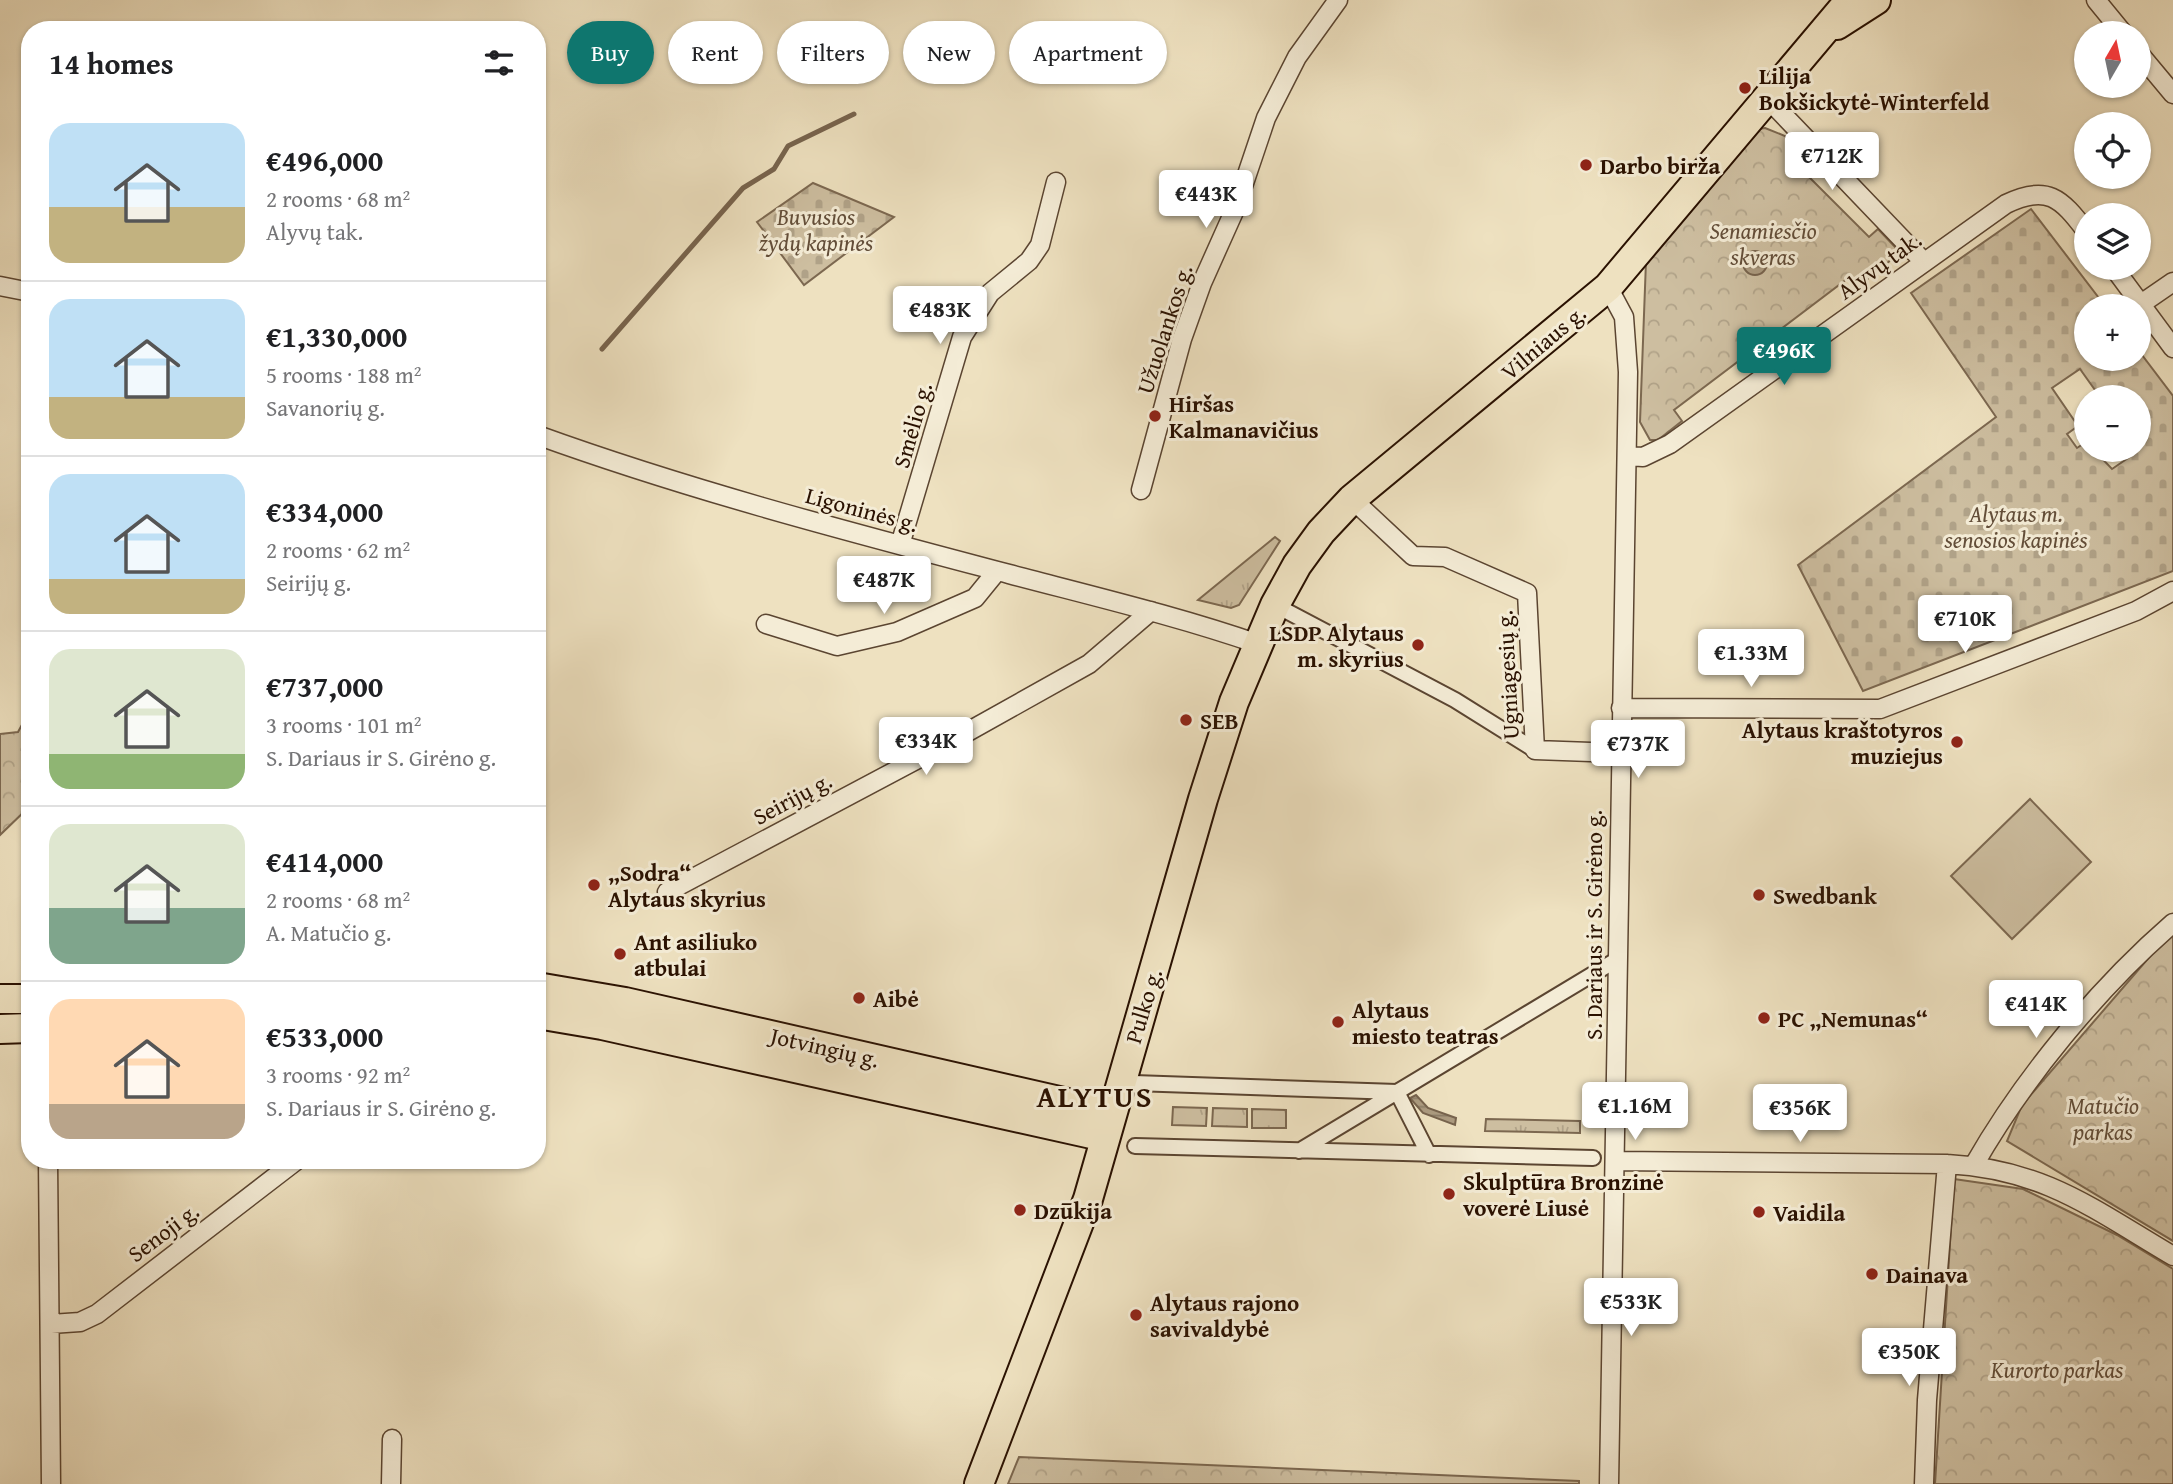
<!DOCTYPE html>
<meta charset="utf-8">
<style>
:root{--surface:#fff;--page:#f6f6f6;--text:#202124;--muted:#757577;--line:#e0e0e0;--accent:#0f766e}
body{margin:0;font-family:"Gentium Book Plus",serif;background:var(--page);color:var(--text);height:100vh;display:flex;flex-direction:column;font-size:26px;white-space:nowrap}
*{box-sizing:border-box;margin:0}
p{font-size:23px;color:var(--muted)}
.icon{flex:none;width:38px;height:38px;fill:none;stroke:currentColor;stroke-width:2;stroke-linecap:round;stroke-linejoin:round}
.map{position:relative;flex:1;overflow:hidden}
.drawer{position:absolute;left:21px;top:21px;width:525px;height:1148px;display:flex;flex-direction:column;background:var(--surface);border-radius:28px;box-shadow:0 2px 5px #0004}
.drawer>*{flex:none}
.hud{position:absolute;left:567px;top:21px;width:665px;height:63px;display:flex;gap:14px}
.needle{width:46px;rotate:9deg}
.tools{position:absolute;left:2074px;top:21px;display:grid;gap:14px}
.tools a{display:grid;place-items:center;width:77px;height:77px;border-radius:50%;background:var(--surface);box-shadow:0 2px 5px #0004;font-size:35px}
.price{position:absolute;translate:-50% -60px;padding:0 16px;border-radius:7px;background:#fff;color:#222;font-size:23px;line-height:46px;filter:drop-shadow(0 2px 4px #0008)}
.price::after{content:'';position:absolute;left:50%;top:42px;width:21px;height:16px;margin-left:-10px;background:inherit;clip-path:polygon(0 0,100% 0,50% 100%)}
.price.on{background:var(--accent);color:#fff}
ul{padding:0;list-style:none}
li{display:flex;align-items:center;gap:21px;height:175px;padding:0 28px}
li+li{border-top:2px solid var(--line)}
li span{display:grid;place-items:center;flex:none;width:196px;height:140px;border-radius:21px;color:#555}
li>.icon{margin-inline-start:auto}
span .icon{width:84px;height:84px;fill:#fffc;stroke-width:1}
li b{font-size:30px}
h2{display:flex;justify-content:space-between;align-items:center;height:84px;padding:0 28px;font-size:30px}
.chip{padding:0 24px;border-radius:32px;background:var(--surface);box-shadow:0 2px 5px #0004;font-size:24px;line-height:63px}
.chip.on{background:var(--accent);color:#fff}
.map>svg:first-child{display:block}
.grass{fill:url(#grass-tufts);stroke:#7c6850;stroke-width:2}
.forest{fill:url(#forest-crowns);stroke:#7c6850;stroke-width:2}
.cemetery{fill:url(#cemetery-stones);stroke:#7c6850;stroke-width:2;fill-rule:evenodd}
.garden{fill:#cdbea0;stroke:#7c6850;stroke-width:2}
.water{fill:url(#water-rules);stroke:#77634d;stroke-width:2}
.lines{fill:none;stroke-linecap:round;stroke-linejoin:round}
.stream{stroke:#77634d;stroke-width:5}
.pedestrian-casing{stroke:#5b4531;stroke-width:18}
.minor-casing{stroke:#5b4531;stroke-width:21}
.primary-casing{stroke:#2a1101;stroke-width:32}
.pedestrian{stroke:#f4ecd6;stroke-width:14}
.minor{stroke:#f4ecd6;stroke-width:18}
.primary{stroke:#eee1c0;stroke-width:28}
.poi-dot{fill:#8f2418;stroke:#f4ecd6;stroke-width:2.5}
.labels{text-anchor:middle;dominant-baseline:central;stroke-width:6;stroke-linejoin:round;paint-order:stroke}
.poi-label{font-size:23px;font-weight:bold;fill:#2a1101;stroke:#f4ecd6;text-anchor:start}
.park-label{font-size:23px;font-style:italic;fill:#634e39;stroke:#f4ecd6}
.street-label{font-size:23px;fill:#2a1101;stroke:#f4ecd6}
.district-label{font-size:30px;font-weight:bold;letter-spacing:2px;fill:#2a1101;stroke:#f4ecd6}
</style>
<div class="map">
<svg width="2173" height="1484" viewBox="0 0 2173 1484">
<defs>
<pattern id="grass-tufts" width="24" height="20" patternUnits="userSpaceOnUse" patternTransform="scale(1.75)"><rect width="24" height="20" fill="#cdbea0"/><path d="M3 7l-1-3M5 7V3M7 7l1-3M15 17l-1-3M17 17v-4M19 17l1-3" fill="none" stroke="#b0a288"/></pattern>
<pattern id="forest-crowns" width="20" height="18" patternUnits="userSpaceOnUse" patternTransform="scale(1.75)"><rect width="20" height="18" fill="#cdbea0"/><path d="M2 6a3 3 0 1 1 6 0M12 15a3 3 0 1 1 6 0" fill="none" stroke="#b0a288"/></pattern>
<pattern id="cemetery-stones" width="16" height="16" patternUnits="userSpaceOnUse" patternTransform="scale(1.75)"><rect width="16" height="16" fill="#cdbea0"/><path d="M2 7V4a2 2 0 0 1 4 0v3zM10 15v-3a2 2 0 0 1 4 0v3z" fill="#b0a288"/></pattern>
<pattern id="water-rules" width="6" height="5" patternUnits="userSpaceOnUse" patternTransform="scale(1.75)"><rect width="6" height="5" fill="#ab9a7f"/><path d="M0 2.5h6" fill="none" stroke="#8b7c66"/></pattern>
</defs>
<rect width="100%" height="100%" fill="#eee1c0"/>
<filter id="stains"><feTurbulence type="fractalNoise" baseFrequency=".00286" numOctaves="4"/><feColorMatrix values="0 0 0 0 .2 0 0 0 0 .09 0 0 0 0 .02 0 0 0 .5 -.17"/></filter>
<radialGradient id="worn" r=".72"><stop offset=".6" stop-color="#630" stop-opacity="0"/><stop offset="1" stop-color="#630" stop-opacity=".3"/></radialGradient>
<path class="grass" d="M1275 537 1280 541 1239 605 1231 608 1198 600Z
M1173 1107 1207 1108 1206 1126 1172 1125Z
M1213 1108 1247 1109V1127L1212 1126Z
M1252 1109 1286 1110V1128H1252Z
M1486 1119 1580 1121V1133L1485 1131Z"/>
<path class="forest" d="M1765 128 1785 136 1802 152 1793 161 1869 237 1878 229 1897 249V255L1859 286 1851 276 1674 410 1682 421 1658 440H1650L1640 422 1646 261 1759 129Z
M30 710V806L0 835V734L18 732Z
M2173 935V1241L2007 1141 2022 1105 2152 954Z
M1954 1179 2023 1189 2117 1235 2173 1269V1484H1935Z
M1019 1457 1579 1481V1484H1008Z"/>
<path class="cemetery" d="M813 183 894 217 804 285 757 222Z
M2031 209 2105 306H2086V359H2138L2139 351 2173 396V571L1863 691 1798 565 1996 417 1911 293ZM2080 369 2100 397H2138V450H2132L2134 454 2112 469 2094 450H2086V442L2077 448 2067 434 2078 426 2052 388Z"/>
<path class="garden" d="M2030 799 2091 862 2012 939 1951 876Z"/>
<path class="water" d="M1743 263a12 12 0 1 1 24 0a12 12 0 1 1-24 0Z
M1416 1095 1428 1108 1456 1118 1455 1125 1423 1113 1410 1098Z"/>
<g class="lines">
<path class="stream" d="M602 349 743 188 774 169 788 146 854 114"/>
<g class="pedestrian-casing">
<path id="pedestrian" d="M1275 605 1455 700 1535 750
M1134 1083 1397 1092 1429 1155
M1135 1146 1593 1158
M1299 1151 1618 959"/>
</g>
<g class="minor-casing">
<path id="minor" d="M2096 0 2123 33
M2138 52 2173 94
M1767 98 1924 262
M2114 268 2173 348
M0 286 30 292
M1608 287 1624 317 1628 372 1609 1484
M2141 304 2173 282
M537 435C692 491 850 532 1009 574 1092 596 1177 616 1258 644
M1627 456 1643 457 1670 444 2006 204C2047 184 2061 198 2086 231
M1141 490 1182 339 1202 283 1236 207 1266 118 1297 57 1338 0
M1352 499 1413 556 1445 557 1527 593 1535 750 1619 753
M900 545 962 337 990 293 1029 261 1040 245 1056 182
M766 624 837 646 897 632 975 598 997 571
M1621 708 1880 709 2136 611 2173 591
M667 892 946 744 1089 664 1151 611
M48 1160 51 1484
M1615 1161 1947 1164C2044 1169 2093 1209 2173 1256
M1974 1165C2023 1079 2098 988 2173 923
M51 1324 80 1322 97 1314 297 1160
M391 1484 392 1439
M1924 1484 1927 1400 1947 1164"/>
</g>
<g class="primary-casing">
<path id="primary" d="M1837 25 1876 0
M537 987 625 1002 1112 1113
M0 999H30
M537 1014 602 1025 1105 1137
M0 1029 30 1028
M979 1484 1088 1199 1203 799 1234 702 1275 605 1297 565 1321 532 1352 499 1608 287 1850 0"/>
</g>
<use href="#pedestrian" class="pedestrian"/>
<use href="#minor" class="minor"/>
<use href="#primary" class="primary"/>
</g>
<g class="poi-dot">
<circle cx="1745" cy="88" r="7"/>
<circle cx="1586" cy="165" r="7"/>
<circle cx="1155" cy="416" r="7"/>
<circle cx="1418" cy="645" r="7"/>
<circle cx="1186" cy="720" r="7"/>
<circle cx="1957" cy="742" r="7"/>
<circle cx="594" cy="885" r="7"/>
<circle cx="1759" cy="895" r="7"/>
<circle cx="620" cy="954" r="7"/>
<circle cx="859" cy="998" r="7"/>
<circle cx="1764" cy="1018" r="7"/>
<circle cx="1338" cy="1022" r="7"/>
<circle cx="1449" cy="1194" r="7"/>
<circle cx="1020" cy="1210" r="7"/>
<circle cx="1759" cy="1212" r="7"/>
<circle cx="1872" cy="1274" r="7"/>
<circle cx="1136" cy="1315" r="7"/>
</g>
<g class="labels">
<g class="poi-label">
<text x="1759" y="75">Lilija<tspan x="1759" dy="26">Bokšickytė-Winterfeld</tspan></text>
<text x="1600" y="165">Darbo birža</text>
<text x="1169" y="403">Hiršas<tspan x="1169" dy="26">Kalmanavičius</tspan></text>
<text x="1404" y="632" text-anchor="end">LSDP Alytaus<tspan x="1404" dy="26">m. skyrius</tspan></text>
<text x="1200" y="720">SEB</text>
<text x="1943" y="729" text-anchor="end">Alytaus kraštotyros<tspan x="1943" dy="26">muziejus</tspan></text>
<text x="608" y="872">„Sodra“<tspan x="608" dy="26">Alytaus skyrius</tspan></text>
<text x="1773" y="895">Swedbank</text>
<text x="634" y="941">Ant asiliuko<tspan x="634" dy="26">atbulai</tspan></text>
<text x="873" y="998">Aibė</text>
<text x="1352" y="1009">Alytaus<tspan x="1352" dy="26">miesto teatras</tspan></text>
<text x="1778" y="1018">PC „Nemunas“</text>
<text x="1463" y="1181">Skulptūra Bronzinė<tspan x="1463" dy="26">voverė Liusė</tspan></text>
<text x="1034" y="1210">Dzūkija</text>
<text x="1773" y="1212">Vaidila</text>
<text x="1886" y="1274">Dainava</text>
<text x="1150" y="1302">Alytaus rajono<tspan x="1150" dy="26">savivaldybė</tspan></text>
</g>
<g class="park-label">
<text x="816" y="216">Buvusios<tspan x="816" dy="26">žydų kapinės</tspan></text>
<text x="1763" y="230">Senamiesčio<tspan x="1763" dy="26">skveras</tspan></text>
<text x="2016" y="513">Alytaus m.<tspan x="2016" dy="26">senosios kapinės</tspan></text>
<text x="2103" y="1105">Matučio<tspan x="2103" dy="26">parkas</tspan></text>
<text x="2057" y="1369">Kurorto parkas</text>
</g>
<g class="street-label">
<text transform="translate(1879 265) rotate(-36)">Alyvų tak.</text>
<text transform="translate(1164 329) rotate(-72)">Užuolankos g.</text>
<text transform="translate(1543 342) rotate(-40)">Vilniaus g.</text>
<text transform="translate(912 425) rotate(-74)">Smėlio g.</text>
<text transform="translate(862 509) rotate(15)">Ligoninės g.</text>
<text transform="translate(1507 675) rotate(-93)">Ugniagesių g.</text>
<text transform="translate(792 798) rotate(-28)">Seirijų g.</text>
<text transform="translate(1593 925) rotate(-90)">S. Dariaus ir S. Girėno g.</text>
<text transform="translate(1143 1006) rotate(-73)">Pulko g.</text>
<text transform="translate(825 1047) rotate(13)">Jotvingių g.</text>
<text transform="translate(163 1232) rotate(-37)">Senoji g.</text>
</g>
<g class="district-label">
<text x="1095" y="1096">ALYTUS</text>
</g>
</g>
<rect width="100%" height="100%" filter="url(#stains)"/>
<rect width="100%" height="100%" fill="url(#worn)"/>
</svg>
<div class="tools">
<a><svg class="needle" viewBox="-14 -14 28 28"><path d="M0-13l5 13h-10z" fill="#e53935"/><path d="M0 13l5-13h-10z" fill="#757577"/></svg></a>
<a><svg class="icon" aria-label="locate" viewBox="0 0 24 24"><circle cx="12" cy="12" r="6"/><path d="M12 2v4M12 18v4M2 12h4M18 12h4"/></svg></a>
<a><svg class="icon" aria-label="layers" viewBox="0 0 24 24"><path d="M12 4l9 5-9 5-9-5zM3 14l9 5 9-5"/></svg></a>
<a>+</a>
<a>−</a>
</div>
<b class="price" style="left:1832px;top:192px">€712K</b>
<b class="price" style="left:1206px;top:230px">€443K</b>
<b class="price" style="left:940px;top:346px">€483K</b>
<b class="price on" style="left:1784px;top:387px">€496K</b>
<b class="price" style="left:884px;top:616px">€487K</b>
<b class="price" style="left:1965px;top:655px">€710K</b>
<b class="price" style="left:1751px;top:689px">€1.33M</b>
<b class="price" style="left:926px;top:777px">€334K</b>
<b class="price" style="left:1638px;top:780px">€737K</b>
<b class="price" style="left:2036px;top:1040px">€414K</b>
<b class="price" style="left:1635px;top:1142px">€1.16M</b>
<b class="price" style="left:1800px;top:1144px">€356K</b>
<b class="price" style="left:1631px;top:1338px">€533K</b>
<b class="price" style="left:1909px;top:1388px">€350K</b>
<div class="hud">
<a class="chip on">Buy</a>
<a class="chip">Rent</a>
<a class="chip">Filters</a>
<a class="chip">New</a>
<a class="chip">Apartment</a>
</div>
<section class="drawer">
<h2>14 homes<svg class="icon" aria-label="filters" viewBox="0 0 24 24"><path d="M4 7h16M4 17h16"/><circle cx="9" cy="7" r="2"/><circle cx="15" cy="17" r="2"/></svg></h2>
<ul>
<li><span style="background:linear-gradient(#bfe0f5 60%,#c2b280 0)"><svg class="icon" aria-label="home" viewBox="0 0 24 24"><path d="M3 11l9-7 9 7M6 9v11h12V9"/></svg></span><div><b>€496,000</b><p>2 rooms · 68 m²</p><p>Alyvų tak.</p></div></li>
<li><span style="background:linear-gradient(#bfe0f5 70%,#c2b280 0)"><svg class="icon" aria-label="home" viewBox="0 0 24 24"><path d="M3 11l9-7 9 7M6 9v11h12V9"/></svg></span><div><b>€1,330,000</b><p>5 rooms · 188 m²</p><p>Savanorių g.</p></div></li>
<li><span style="background:linear-gradient(#bfe0f5 75%,#c2b280 0)"><svg class="icon" aria-label="home" viewBox="0 0 24 24"><path d="M3 11l9-7 9 7M6 9v11h12V9"/></svg></span><div><b>€334,000</b><p>2 rooms · 62 m²</p><p>Seirijų g.</p></div></li>
<li><span style="background:linear-gradient(#dfe7d0 75%,#8fb573 0)"><svg class="icon" aria-label="home" viewBox="0 0 24 24"><path d="M3 11l9-7 9 7M6 9v11h12V9"/></svg></span><div><b>€737,000</b><p>3 rooms · 101 m²</p><p>S. Dariaus ir S. Girėno g.</p></div></li>
<li><span style="background:linear-gradient(#dfe7d0 60%,#7fa58c 0)"><svg class="icon" aria-label="home" viewBox="0 0 24 24"><path d="M3 11l9-7 9 7M6 9v11h12V9"/></svg></span><div><b>€414,000</b><p>2 rooms · 68 m²</p><p>A. Matučio g.</p></div></li>
<li><span style="background:linear-gradient(#ffd9b3 75%,#b9a48a 0)"><svg class="icon" aria-label="home" viewBox="0 0 24 24"><path d="M3 11l9-7 9 7M6 9v11h12V9"/></svg></span><div><b>€533,000</b><p>3 rooms · 92 m²</p><p>S. Dariaus ir S. Girėno g.</p></div></li>
</ul>
</section>
</div>
